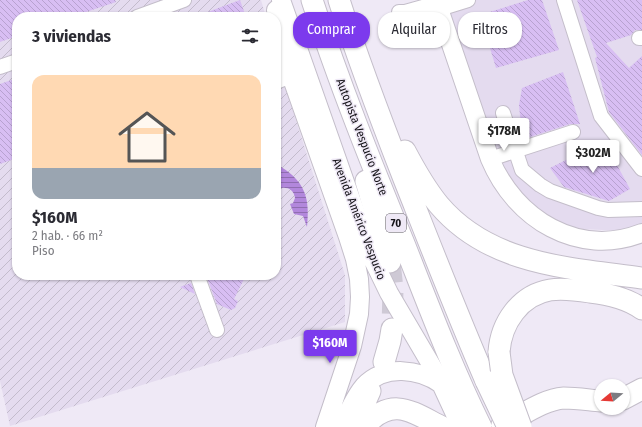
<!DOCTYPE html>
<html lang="es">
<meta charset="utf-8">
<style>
:root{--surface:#fff;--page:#f2f2f3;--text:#2b2b33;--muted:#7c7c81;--line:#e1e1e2;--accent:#7c3aed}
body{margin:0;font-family:"Fira Sans Condensed",sans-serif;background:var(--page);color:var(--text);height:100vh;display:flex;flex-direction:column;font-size:15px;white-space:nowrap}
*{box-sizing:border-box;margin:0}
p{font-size:13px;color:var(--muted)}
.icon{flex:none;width:22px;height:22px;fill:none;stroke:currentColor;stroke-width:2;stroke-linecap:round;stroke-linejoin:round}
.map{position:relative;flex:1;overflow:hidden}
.details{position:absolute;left:12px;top:12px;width:269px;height:268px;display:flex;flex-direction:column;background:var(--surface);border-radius:16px;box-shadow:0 1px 3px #0004}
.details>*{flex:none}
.hud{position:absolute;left:293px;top:12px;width:289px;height:36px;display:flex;gap:8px}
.needle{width:26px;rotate:252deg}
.buttons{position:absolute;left:594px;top:379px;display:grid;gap:8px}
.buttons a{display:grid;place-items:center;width:36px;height:36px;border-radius:50%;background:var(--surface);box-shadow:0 1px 3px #0004;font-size:20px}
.price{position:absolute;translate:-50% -34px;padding:0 9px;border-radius:4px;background:#fff;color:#222;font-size:13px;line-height:26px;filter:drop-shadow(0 1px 2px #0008)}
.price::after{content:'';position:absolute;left:50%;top:24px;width:12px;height:9px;margin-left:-6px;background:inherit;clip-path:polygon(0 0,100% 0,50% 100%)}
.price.on{background:var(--accent);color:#fff}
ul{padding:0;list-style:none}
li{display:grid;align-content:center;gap:8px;height:212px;padding:0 20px}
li+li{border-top:1px solid var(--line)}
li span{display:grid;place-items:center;height:124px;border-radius:12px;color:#555}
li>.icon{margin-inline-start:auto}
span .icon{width:72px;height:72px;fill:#fffc;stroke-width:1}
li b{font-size:17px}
h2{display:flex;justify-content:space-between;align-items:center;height:48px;padding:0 20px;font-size:17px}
.pill{padding:0 14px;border-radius:16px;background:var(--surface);box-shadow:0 1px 3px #0004;font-size:14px;line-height:36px}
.pill.on{background:var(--accent);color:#fff}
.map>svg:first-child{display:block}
.built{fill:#e4dbef}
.industrial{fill:url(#industrial-furrows)}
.water{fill:url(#water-rules)}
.building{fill:url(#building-back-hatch)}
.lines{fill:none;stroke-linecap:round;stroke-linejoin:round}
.highway-tunnel{stroke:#cec9d5;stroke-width:21;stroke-dasharray:21 10;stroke-linecap:butt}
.minor-casing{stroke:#c4beca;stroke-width:16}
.major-casing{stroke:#c4beca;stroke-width:20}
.highway-casing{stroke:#c4beca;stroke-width:23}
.minor{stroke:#fff;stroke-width:14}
.major{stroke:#fff;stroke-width:18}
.highway{stroke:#fff;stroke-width:21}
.highway-bridge-casing{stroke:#c4beca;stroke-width:23;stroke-linecap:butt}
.highway-bridge{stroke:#fff;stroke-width:21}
.labels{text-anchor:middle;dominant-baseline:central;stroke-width:3;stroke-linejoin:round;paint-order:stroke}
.shield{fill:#efe9f6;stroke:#56535b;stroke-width:1}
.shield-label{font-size:11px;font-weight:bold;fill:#151318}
.street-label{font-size:12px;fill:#151318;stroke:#efe9f6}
</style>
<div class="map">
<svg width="642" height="427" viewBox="0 0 642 427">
<defs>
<pattern id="industrial-furrows" width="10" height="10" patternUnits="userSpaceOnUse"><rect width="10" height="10" fill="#e4dbef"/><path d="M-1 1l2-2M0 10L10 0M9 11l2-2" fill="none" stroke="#c3bbcc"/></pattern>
<pattern id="water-rules" width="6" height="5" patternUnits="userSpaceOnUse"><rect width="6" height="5" fill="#b287dc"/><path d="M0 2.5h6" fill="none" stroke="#906db1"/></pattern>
<pattern id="building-back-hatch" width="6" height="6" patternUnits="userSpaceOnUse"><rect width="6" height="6" fill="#d8bef3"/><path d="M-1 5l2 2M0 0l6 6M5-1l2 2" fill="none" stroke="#b8a2d0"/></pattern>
</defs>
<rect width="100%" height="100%" fill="#efe9f6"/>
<path class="built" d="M443 0H642V224L622 231 583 229 553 222 526 201 501 172Z"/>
<path class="industrial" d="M0 0H261L266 17H17V275H276V57L345 275V322L10 426 0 381Z"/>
<path class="water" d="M281 167C306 182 310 200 307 227L303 216 294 214 290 204 293 203 295 198C294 190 288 187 281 188Z"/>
<path class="building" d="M0 0H115L116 2 71 17H17V36L0 42Z
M240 0 246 17H197V16Z
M528 0H542L559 50 496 68 480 15Z
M577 0H642V30H635L631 35 606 43 629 68 642 56V155L609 112 595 58 597 57Z
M563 72 580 124H570L527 138 520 116 519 105 522 88Z
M17 78V158L0 164V84Z
M604 141 630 189 609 201 564 187 550 168Z
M214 275H246L234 299 238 301 235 308 231 310 217 304 207 278Z
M191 283 195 294 180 287Z"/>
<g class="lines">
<path class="highway-tunnel" d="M390 262 393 289 392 329"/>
<g class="minor-casing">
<path id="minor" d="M564 0 601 116 642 169
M439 9 468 0
M399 12H405L437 3
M137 17 184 0
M639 38H642
M0 67 17 61
M276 82 291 76
M503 113 522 170 540 185 550 191 598 208 608 210 642 209
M490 159 573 132
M197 275 217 330"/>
</g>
<g class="major-casing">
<path id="major" d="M281 0 371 256 389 293 436 373 461 427
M436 0 490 159C515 219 578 258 642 233
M276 10 281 43 290 73 348 237 355 259 359 279 360 297 359 314 352 346 325 427
M342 427C348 413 354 398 364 386 385 364 419 369 441 384"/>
</g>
<g class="highway-casing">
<path id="highway" d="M312 0C339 83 372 165 405 246 429 307 452 368 481 427
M339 0C358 60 381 120 404 179 431 247 457 314 486 381
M405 151C415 170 425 188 439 205 490 265 569 268 642 278
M366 181 390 262
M499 352C501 323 520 295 550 290 563 288 577 290 590 292 608 294 627 298 642 309
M384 362 390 341 392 329
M623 399 642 389
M502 425C522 416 541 400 564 398 576 398 589 400 601 401
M354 427 370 391
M364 427C392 395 412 412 442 427"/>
</g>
<use href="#minor" class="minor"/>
<use href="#major" class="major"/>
<use href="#highway" class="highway"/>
<g class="highway-bridge-casing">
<path id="highway-bridge" d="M499 352 502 375 521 427
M486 381 507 425"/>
</g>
<use href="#highway-bridge" class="highway-bridge"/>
</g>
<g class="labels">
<rect class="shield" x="386" y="214" width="20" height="18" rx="3"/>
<g class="shield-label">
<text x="396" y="223">70</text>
</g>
<g class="street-label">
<text transform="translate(362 137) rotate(69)">Autopista Vespucio Norte</text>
<text transform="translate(359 219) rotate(69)">Avenida Américo Vespucio</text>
</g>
</g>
</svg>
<div class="buttons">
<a><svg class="needle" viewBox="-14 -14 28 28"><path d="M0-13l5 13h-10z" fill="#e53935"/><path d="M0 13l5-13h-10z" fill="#7c7c81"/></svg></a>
</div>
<b class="price" style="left:504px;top:152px">$178M</b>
<b class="price" style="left:593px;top:174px">$302M</b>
<b class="price on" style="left:330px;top:364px">$160M</b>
<div class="hud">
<a class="pill on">Comprar</a>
<a class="pill">Alquilar</a>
<a class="pill">Filtros</a>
</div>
<section class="details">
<h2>3 viviendas<svg class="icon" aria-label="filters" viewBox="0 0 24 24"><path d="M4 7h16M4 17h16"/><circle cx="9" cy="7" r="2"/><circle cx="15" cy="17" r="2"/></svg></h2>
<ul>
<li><span style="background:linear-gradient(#ffd9b3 75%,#9aa5b1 0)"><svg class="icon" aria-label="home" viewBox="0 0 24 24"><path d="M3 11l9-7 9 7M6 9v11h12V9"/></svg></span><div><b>$160M</b><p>2 hab. · 66 m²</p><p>Piso</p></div></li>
</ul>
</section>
</div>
